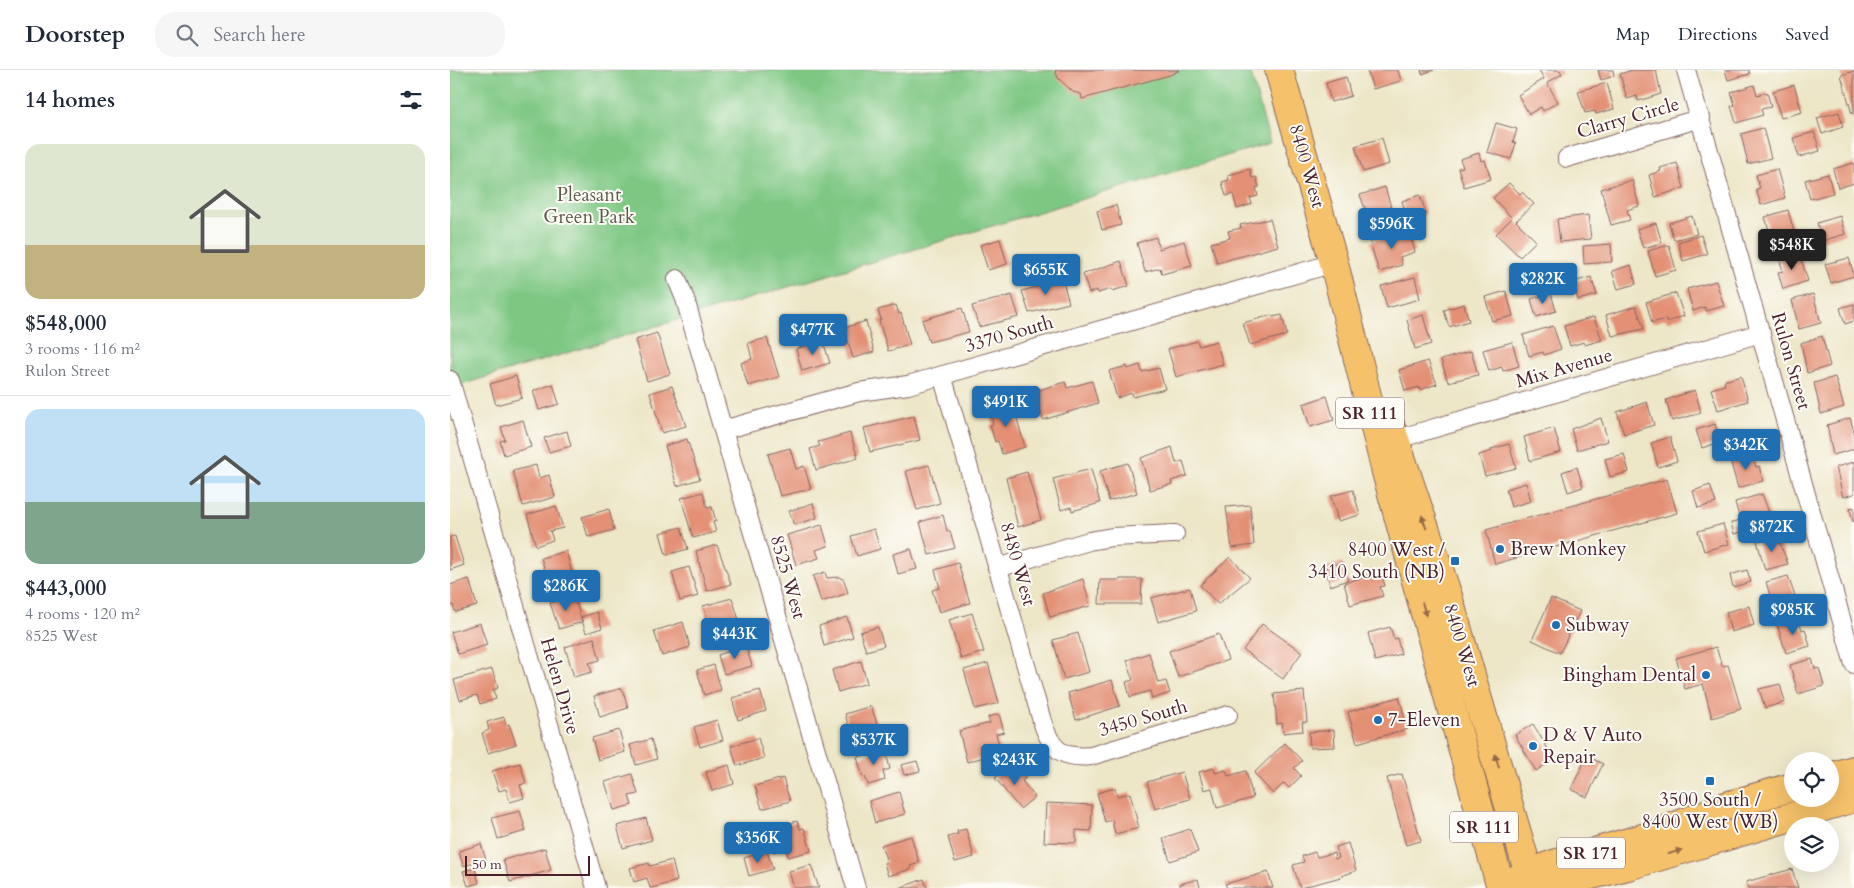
<!DOCTYPE html>
<meta charset="utf-8">
<style>
:root{--surface:#fff;--page:#f6f6f7;--text:#1f2937;--muted:#747a83;--line:#e0e1e3;--accent:#1f6fb2}
body{margin:0;font-family:Cardo,serif;background:var(--page);color:var(--text);height:100vh;display:flex;flex-direction:column;font-size:19px;white-space:nowrap}
*{box-sizing:border-box;margin:0}
p{font-size:16px;color:var(--muted)}
.icon{flex:none;width:28px;height:28px;fill:none;stroke:currentColor;stroke-width:2;stroke-linecap:round;stroke-linejoin:round}
.map{position:relative;flex:1;overflow:hidden}
.panel{display:flex;flex-direction:column;background:var(--surface);width:450px}
.panel>*{flex:none}
.buttons{position:absolute;left:1334px;top:682px;display:grid;gap:10px}
.buttons a{display:grid;place-items:center;width:55px;height:55px;border-radius:50%;background:var(--surface);box-shadow:0 5px 20px #0002;font-size:25px}
.scale{position:absolute;left:15px;bottom:12px;width:125px;box-sizing:border-box;padding-left:5px;border:2px solid #4a1f2b;border-top:0;font-size:14px;line-height:18px;white-space:nowrap;color:#4a1f2b;-webkit-text-stroke:4px #fdfcf7;paint-order:stroke}
.price{position:absolute;translate:-50% -42px;padding:0 11px;border-radius:5px;background:var(--accent);color:#fff;font-size:16px;line-height:32px;filter:drop-shadow(0 1px 2px #0008)}
.price::after{content:'';position:absolute;left:50%;top:30px;width:15px;height:11px;margin-left:-8px;background:inherit;clip-path:polygon(0 0,100% 0,50% 100%)}
.price.selected{background:#222;color:#fff}
ul{padding:0;list-style:none}
li{display:grid;align-content:center;gap:10px;height:265px;padding:0 25px}
li+li{border-top:1px solid var(--line)}
li span{display:grid;place-items:center;height:155px;border-radius:15px;color:#555}
li>.icon{margin-inline-start:auto}
span .icon{width:90px;height:90px;fill:#fffc;stroke-width:1}
li b{font-size:21px}
h2{display:flex;justify-content:space-between;align-items:center;height:60px;padding:0 25px;font-size:21px}
header{display:flex;align-items:center;gap:30px;box-sizing:border-box;height:70px;padding:0 25px;background:var(--surface);border-bottom:1px solid var(--line)}
header strong{font-size:24px}
nav{display:flex;gap:28px;margin-inline-start:auto;font-size:18px}
.search{width:350px;height:45px;background:var(--page);display:flex;align-items:center;gap:12px;box-sizing:border-box;padding:0 18px;border-radius:20px;color:var(--muted);font-size:19px}
main{display:flex;flex:1;min-height:0}
.map>svg:first-child{display:block}
.green{fill:#7ec783;stroke:#647357}
.building{fill:#e39075}
.lines{fill:none;stroke-linecap:round;stroke-linejoin:round}
.minor-casing{stroke:#836562;stroke-width:20}
.primary-casing{stroke:#836562;stroke-width:30}
.minor{stroke:#fff;stroke-width:18}
.primary{stroke:#f5c16b;stroke-width:28}
.oneway{fill:#976848}
.poi-dot{fill:#1f6fb2;stroke:#fdfcf7;stroke-width:2}
.labels{text-anchor:middle;dominant-baseline:central;stroke-width:4;stroke-linejoin:round;paint-order:stroke}
.shield{fill:#fdfcf7;stroke:#806168;stroke-width:1}
.shield-label{font-size:18px;font-weight:bold;fill:#4a1f2b}
.street-label{font-size:19px;fill:#4a1f2b;stroke:#fdfcf7}
.park-label{font-size:19px;fill:#5c5a4a;stroke:#fdfcf7}
.poi-label{font-size:19px;fill:#4a1f2b;stroke:#fdfcf7;text-anchor:start}
</style>
<header>
<strong>Doorstep</strong>
<div class="search"><svg class="icon" aria-label="search" viewBox="0 0 24 24"><circle cx="10" cy="10" r="6"/><path d="M15 15l6 6"/></svg>Search here</div>
<nav><a>Map</a><a>Directions</a><a>Saved</a></nav>
</header>
<main>
<section class="panel">
<h2>14 homes<svg class="icon" aria-label="filters" viewBox="0 0 24 24"><path d="M4 7h16M4 17h16"/><circle cx="9" cy="7" r="2"/><circle cx="15" cy="17" r="2"/></svg></h2>
<ul>
<li><span style="background:linear-gradient(#dfe7d0 65%,#c2b280 0)"><svg class="icon" aria-label="home" viewBox="0 0 24 24"><path d="M3 11l9-7 9 7M6 9v11h12V9"/></svg></span><div><b>$548,000</b><p>3 rooms · 116 m²</p><p>Rulon Street</p></div></li>
<li><span style="background:linear-gradient(#bfe0f5 60%,#7fa58c 0)"><svg class="icon" aria-label="home" viewBox="0 0 24 24"><path d="M3 11l9-7 9 7M6 9v11h12V9"/></svg></span><div><b>$443,000</b><p>4 rooms · 120 m²</p><p>8525 West</p></div></li>
</ul>
</section>
<div class="map">
<svg width="1404" height="818" viewBox="0 0 1404 818">
<rect width="100%" height="100%" fill="#fdfcf7"/>
<filter id="ink" filterUnits="userSpaceOnUse"><feTurbulence type="fractalNoise" baseFrequency=".02" numOctaves="2"/><feDisplacementMap in="SourceGraphic" scale="10" xChannelSelector="R" yChannelSelector="G"/><feConvolveMatrix kernelMatrix="1 2 1 2 8 2 1 2 1" color-interpolation-filters="sRGB"/></filter>
<filter id="wash" filterUnits="userSpaceOnUse"><feTurbulence type="fractalNoise" baseFrequency=".0096" numOctaves="4" result="noise"/><feDisplacementMap in="SourceGraphic" scale="20" xChannelSelector="R" yChannelSelector="G"/><feGaussianBlur stdDeviation="1.12" result="paint"/><feColorMatrix in="noise" values="0 0 0 0 0 0 0 0 0 0 0 0 0 0 0 0 0 1.4 0 .05"/><feComposite in="paint" operator="in"/></filter>
<g filter="url(#wash)">
<rect width="100%" height="100%" fill="#ede6c7"/>
<path class="green" d="M0 0H800L820 73 0 318Z"/>
<g id="blocks">
<path class="building" d="M605 0H730L720 5 632 29 631 24 623 22 608 8Z
M917 0H948L951 11 923 19Z
M971 0H984L972 4Z
M1089 0H1110L1112 4 1097 13 1108 32 1093 41 1091 37 1079 44 1068 25 1094 9Z
M1148 0H1163L1164 6 1151 10Z
M1182 0H1206L1211 24 1188 31 1187 26 1177 29 1170 4Z
M1275 0H1299L1300 4 1278 10Z
M1404 1V43L1402 44 1391 5Z
M896 7 901 26 881 32 876 13Z
M1157 13 1164 39 1146 44 1145 41 1135 43 1128 21Z
M1304 15 1307 25 1317 22 1321 37 1311 39 1313 45 1286 53 1281 36 1285 35 1281 22Z
M1344 15 1352 42 1331 48 1323 21Z
M1389 42 1393 57 1372 64 1367 48Z
M1046 53 1067 59 1063 72 1066 73 1061 89 1037 82Z
M1313 58 1321 88 1298 94 1291 64Z
M1364 62 1370 81 1349 87 1343 68Z
M932 68 939 94 913 102 905 76Z
M1029 83 1031 91 1035 90 1041 109 1014 117 1008 98 1013 97 1010 89Z
M1227 93 1234 118 1205 127 1199 105 1211 101 1210 98Z
M1404 93V113L1388 118 1383 99Z
M800 99 802 108 806 107 809 117 806 118 808 126 800 128 802 134 787 139 783 124 776 126 772 112 779 110 778 105Z
M1327 99 1335 128 1311 135 1306 119 1310 118 1306 105Z
M1378 104 1383 123 1360 129 1355 110Z
M1182 110 1189 136 1177 140 1180 150 1161 155 1151 119Z
M1059 113 1070 124 1072 122 1084 134 1066 151 1086 171 1070 187 1046 164 1062 148 1043 128Z
M935 117 946 154 923 161 910 125Z
M970 125 976 144 957 150 952 131Z
M666 135 671 155 652 160 647 141Z
M1338 140 1346 169 1321 177 1316 160H1319L1315 147Z
M1138 145 1141 169 1110 172 1107 149Z
M1242 146 1247 164 1224 170 1219 153Z
M1390 146 1395 164 1372 171 1367 153Z
M820 149 828 176 767 193 761 173 780 168 778 161 791 158 790 155Z
M1206 153 1212 173 1193 178 1187 159Z
M959 160 965 182 950 187 952 195 929 202 920 172Z
M1251 165 1257 184 1233 191 1228 172Z
M706 167 709 179 734 171 742 196 712 204 710 198 695 202 687 173Z
M550 169 557 194 538 200 530 175Z
M1161 174 1162 192 1134 194 1133 176Z
M1219 175 1226 200 1205 206 1198 181Z
M1349 182 1358 211 1333 219 1328 202 1333 201 1329 188Z
M1399 188 1404 206 1381 213 1375 194Z
M671 191 679 216 662 221 661 219 648 223 647 220 639 223 633 204Z
M1181 195 1186 214 1168 219 1162 201Z
M611 204 619 233 579 243 572 221 601 213 600 210Z
M965 207 970 229 937 238 931 216Z
M1141 207 1147 225 1128 230 1123 212Z
M1266 211 1274 236 1256 241 1255 237 1243 241 1237 219Z
M1056 221 1063 246 1042 251 1035 227Z
M1101 223 1106 241 1086 247 1081 229Z
M1226 223 1234 246 1217 252 1216 249 1202 253 1196 232Z
M1363 224 1371 253 1349 259 1342 230Z
M562 225 569 247 529 257 522 236Z
M1014 234 1019 251 999 257 994 240Z
M1404 234V251L1395 254 1390 238Z
M446 235 449 244 451 243 460 275 438 281 429 250 431 249 428 240Z
M1186 236 1194 259 1162 266 1156 245Z
M512 238 519 262 479 272 472 250Z
M822 245 823 247 832 245 837 265 800 275 793 253Z
M973 245 981 274 965 279 957 250Z
M1144 247 1152 270 1135 275 1134 272 1120 276 1114 256Z
M416 251 424 282 403 288 394 258Z
M1103 256 1111 279 1094 285 1093 282 1079 286 1073 265Z
M207 263 220 304 197 311 185 270Z
M1372 266 1380 296 1357 303 1351 273Z
M317 268 329 307 298 316 291 293 302 289 298 273Z
M373 271 380 293 352 301 346 279Z
M747 271 749 276 766 271 773 294 726 307 718 279Z
M1062 272 1069 296 1053 301 1052 297 1039 301 1033 280Z
M1021 281 1028 305 998 312 991 290Z
M978 291 987 314 970 320 969 317 955 321 949 300Z
M690 295 692 302 709 298 715 319 683 327 682 323 667 328 659 301 677 296V299Z
M66 306 72 328 46 335 40 314Z
M1291 306 1298 331 1268 340 1261 319 1275 315 1274 311Z
M1385 307 1394 337 1371 344 1364 313Z
M642 311 648 333 593 350 585 321 615 312 617 318Z
M103 314 109 334 89 340 83 321Z
M222 316 236 356 212 363 200 323Z
M1245 320 1251 343 1222 351 1216 330Z
M877 326 884 350 860 357 853 334Z
M562 331 575 377 552 384 548 371 545 372 540 355 543 354 539 338Z
M1197 332 1204 355 1174 364 1167 342Z
M464 346 470 370 420 382 414 358Z
M1151 348 1158 371 1127 380 1121 359Z
M1400 348 1404 361V379L1383 385 1377 355Z
M73 350 81 377 54 385 50 371 55 370 51 357Z
M1265 354 1270 372 1252 378 1246 360Z
M1104 358 1111 382 1080 391 1074 367Z
M117 361 121 376 99 382 94 368Z
M400 363 408 388 366 400 360 379 370 376 368 372Z
M1220 367 1227 391 1208 397 1201 373Z
M237 369 250 409 227 416 215 376Z
M1059 374 1066 398 1035 406 1029 385 1042 381 1041 379Z
M722 377 726 393 733 391 737 406 721 411 722 414 700 420 691 388Z
M340 378 346 399 354 396 361 419 330 426 318 384Z
M1302 383 1306 397 1309 396 1313 411 1288 418 1280 390Z
M1174 384 1179 402 1160 407 1155 389Z
M1404 392V424L1393 427 1386 397Z
M678 393 687 423 659 431 650 401Z
M86 395 89 408 99 405 105 427 73 436 63 401Z
M479 395 490 433 467 440 456 401Z
M1127 397 1133 417 1118 422 1112 402Z
M641 399 650 433 622 441 621 437 611 440 603 409Z
M577 402 591 450 568 457 556 408Z
M1217 409 1227 443 1045 494 1036 460Z
M1076 413 1081 431 1061 437 1056 419Z
M1260 415 1266 433 1248 438 1243 421Z
M903 420 910 445 888 451 881 426Z
M253 422 257 438 262 437 266 451 263 452 266 462 243 468 231 428Z
M1312 424 1323 453 1320 454 1323 462 1297 470 1295 461 1284 464 1281 453 1290 450 1285 432Z
M363 433 367 448 344 455 339 441Z
M800 435 804 475 782 478 776 437Z
M106 436 113 458 100 461 103 470 86 476 77 445Z
M1404 437V452H1403L1400 438Z
M159 439 164 460 138 467 132 447Z
M493 445 497 461H500L505 478 479 485 470 452Z
M1273 454 1279 474 1254 481 1248 461Z
M372 455 378 476 366 480 369 488 346 495 337 465Z
M231 457 238 479 216 485 210 463Z
M424 459 430 479 407 486 401 466Z
M1327 465 1338 494 1315 500 1307 471Z
M5 466 14 495 0 500V467Z
M267 475 281 514 257 521 246 481Z
M461 479 467 499 448 504 443 484Z
M116 481 122 503 98 510 91 488Z
M780 487 800 508 768 534 750 515Z
M892 492 898 510 880 516 875 498Z
M508 493 520 533 489 542 482 520 490 518 485 500Z
M239 497 248 526 230 531 222 502Z
M1297 500 1301 512 1283 517 1280 505Z
M375 502 377 508 389 507 394 510 398 523 371 532 363 506Z
M931 502 935 516 930 517 933 526 900 535 894 513Z
M1338 506 1348 535 1325 542 1316 512Z
M19 509 27 536 5 542 3 535 0 536V515Z
M633 509 640 536 600 547 593 523Z
M670 509H692L691 534H649L650 510H670Z
M740 518 746 541 708 552 701 528Z
M124 526 132 552 109 559 100 533Z
M282 528 289 550 260 558 253 536Z
M1101 528 1130 541 1110 583 1082 570Z
M1299 536 1304 555 1281 562 1276 542Z
M147 542 152 558 136 563 131 547Z
M522 543 534 582 511 589 499 550Z
M397 547 403 567 374 576 369 556Z
M1348 548 1352 560 1355 559 1360 576 1336 583 1327 554Z
M233 552 240 577 212 586 204 561Z
M30 553 37 575 8 584 1 562Z
M812 554 852 582 833 609 793 580Z
M428 557 434 576 416 581 410 562Z
M940 557 944 569 947 568 951 584 925 591 918 563Z
M628 563 639 602 614 609 603 570Z
M769 564 778 590 728 607 719 581Z
M144 568 150 590 139 593 142 602 124 607 115 577Z
M296 576 302 596 274 604 268 585Z
M1266 577 1272 596 1278 595 1291 639 1262 648 1253 614 1235 619 1226 588Z
M699 583 708 613 716 611 720 623 702 629 700 621 680 627 676 612 683 610 677 590Z
M1362 589 1365 599 1369 598 1374 616 1348 624 1340 595Z
M411 591 417 613 388 622 382 600Z
M538 593 549 633 525 639 514 600Z
M264 595 271 620 254 625 247 600Z
M42 599 48 618 43 620 46 629 30 634 27 625 10 630 4 610Z
M662 610 670 636 626 650 618 623Z
M1330 614 1335 632 1315 638 1309 619Z
M172 618 178 638 150 647 144 626Z
M310 620 316 641 288 650 282 628Z
M854 621 857 652H852L853 661 833 663 832 653 827 654 824 624Z
M949 627 958 659 907 673 898 642Z
M421 636 428 657 401 665 395 644Z
M549 644 554 662 546 664 551 682 517 692 509 661 540 653 538 647Z
M54 647 56 655 59 654 66 674 38 683 32 663 39 660 37 652Z
M267 650 273 670 250 677 244 657Z
M1083 654 1102 686 1101 691 1086 701 1065 665Z
M169 660 175 682 148 690 142 668Z
M884 660 885 677 860 678 859 662Z
M308 668 314 688 287 696 281 676Z
M201 669 207 689 186 695 180 675Z
M835 673 852 691 844 698 851 706 839 718 834 713 823 724 804 703Z
M435 679 440 699 433 701 435 710 418 715 415 706 413 707 407 687Z
M1137 686 1153 694 1137 727 1121 719Z
M467 691 470 701 454 705 451 695Z
M70 693 76 713 70 715 74 728 60 732 56 719 49 721 42 701Z
M563 693 576 708 572 711 585 727 570 739 545 708Z
M279 695 284 714 262 721 256 702Z
M764 698 765 703 776 700 778 706 796 701 803 728 767 738 762 718 754 720 749 702Z
M732 702 740 729 705 739 697 712Z
M182 704 188 724 179 726 182 735 164 740 155 712Z
M952 704 971 771 956 775 937 708Z
M333 708 340 731 312 739 305 716Z
M665 718 667 726 680 723 689 758 665 764 662 750 655 752 647 723Z
M449 722 455 744 425 753 419 731Z
M596 733 642 735 641 761 626 760V773L594 772Z
M70 741 76 761 48 769 42 748Z
M196 748 202 770 173 778 167 756Z
M347 751 350 759 354 758 361 781 338 787 336 778 323 782 317 760Z
M516 759 524 787 505 792 498 767 508 764 507 761Z
M740 759 748 782 720 791 713 768Z
M461 766 469 793 460 796 461 799 438 806 434 793 437 792 431 775Z
M898 773 906 801 891 806V807L850 818 843 795 854 792 852 786 865 782 867 787 884 783 885 789 889 788 886 777Z
M31 774 36 790 13 796 9 781Z
M95 778 101 800 60 812 53 790Z
M317 781 323 799 299 806 294 788Z
M222 790 227 811 202 818H200L197 808 184 812 180 798 199 793 200 796Z
M361 795 369 818H344L339 801Z
M25 798 29 813 18 816 13 801Z
M1342 799 1348 818H1298L1296 812Z
M818 802 823 818H777L775 814Z
M474 809 477 818H449Z
M748 809 750 818H731L730 814Z"/>
</g>
</g>
<g filter="url(#ink)">
<use href="#blocks" fill-opacity="0" stroke="#836562" stroke-width="1"/>
<g class="lines">
<g class="minor-casing">
<path id="minor" d="M1236 0 1404 594
M1117 88 1251 48
M227 209 235 229 406 818
M492 305 592 651C601 679 611 689 641 686L778 645
M0 310 146 818
M273 360 409 322 458 315 884 193
M937 372 1311 263
M547 498 639 471 662 467 725 464"/>
</g>
<g class="primary-casing">
<path id="primary" d="M829 0 884 193 936 402 1051 818
M940 355 997 523 1083 818
M1380 707 1404 700
M1067 809 1078 803 1104 794 1203 765 1276 736 1342 717
M1065 818 1110 813 1178 796 1404 728"/>
</g>
<use href="#minor" class="minor"/>
<use href="#primary" class="primary"/>
</g>
<defs><path id="oneway-solid" d="M-6-.8H1V-3.2L6.5 0L1 3.2V.8H-6Z" transform="scale(1.25)"/></defs>
<g class="oneway">
<use href="#oneway-solid" transform="translate(974 452) rotate(-109)"/>
<use href="#oneway-solid" transform="translate(974 539) rotate(75)"/>
<use href="#oneway-solid" transform="translate(1047 691) rotate(-106)"/>
<use href="#oneway-solid" transform="translate(1225 782) rotate(-17)"/>
</g>
</g>
<g class="poi-dot">
<circle cx="1050" cy="479" r="5"/>
<rect x="1000" y="486" width="10" height="10" rx="2.5"/>
<circle cx="1106" cy="555" r="5"/>
<circle cx="1256" cy="605" r="5"/>
<circle cx="928" cy="650" r="5"/>
<circle cx="1083" cy="676" r="5"/>
<rect x="1255" y="706" width="10" height="10" rx="2.5"/>
</g>
<g class="labels">
<g class="shield">
<rect x="886" y="327.5" width="68" height="31" rx="4"/>
<rect x="1000" y="741.5" width="68" height="31" rx="4"/>
<rect x="1107" y="767.5" width="68" height="31" rx="4"/>
</g>
<g class="shield-label">
<text x="920" y="343">SR 111</text>
<text x="1034" y="757">SR 111</text>
<text x="1141" y="783">SR 171</text>
</g>
<g class="street-label">
<text transform="translate(1178 48) rotate(-16)">Clarry Circle</text>
<text transform="translate(857 96) rotate(74)">8400 West</text>
<text transform="translate(559 264) rotate(-16)">3370 South</text>
<text transform="translate(1341 291) rotate(74)">Rulon Street</text>
<text transform="translate(1114 298) rotate(-16)">Mix Avenue</text>
<text transform="translate(568 494) rotate(74)">8480 West</text>
<text transform="translate(338 507) rotate(74)">8525 West</text>
<text transform="translate(1012 575) rotate(73)">8400 West</text>
<text transform="translate(110 616) rotate(74)">Helen Drive</text>
<text transform="translate(693 648) rotate(-16)">3450 South</text>
</g>
<g class="park-label">
<text x="139" y="125">Pleasant<tspan x="139" dy="22">Green Park</tspan></text>
</g>
<g class="poi-label">
<text x="1060" y="479">Brew Monkey</text>
<text x="995" y="480" text-anchor="end">8400 West /<tspan x="995" dy="22">3410 South (NB)</tspan></text>
<text x="1116" y="555">Subway</text>
<text x="1246" y="605" text-anchor="end">Bingham Dental</text>
<text x="938" y="650">7-Eleven</text>
<text x="1093" y="665">D &amp; V Auto<tspan x="1093" dy="22">Repair</tspan></text>
<text x="1260" y="730" text-anchor="middle">3500 South /<tspan x="1260" dy="22">8400 West (WB)</tspan></text>
</g>
</g>
</svg>
<div class="buttons">
<a><svg class="icon" aria-label="locate" viewBox="0 0 24 24"><circle cx="12" cy="12" r="6"/><path d="M12 2v4M12 18v4M2 12h4M18 12h4"/></svg></a>
<a><svg class="icon" aria-label="layers" viewBox="0 0 24 24"><path d="M12 4l9 5-9 5-9-5zM3 14l9 5 9-5"/></svg></a>
</div>
<div class="scale">50 m</div>
<b class="price" style="left:942px;top:180px">$596K</b>
<b class="price selected" style="left:1342px;top:201px">$548K</b>
<b class="price" style="left:596px;top:226px">$655K</b>
<b class="price" style="left:1093px;top:235px">$282K</b>
<b class="price" style="left:363px;top:286px">$477K</b>
<b class="price" style="left:556px;top:358px">$491K</b>
<b class="price" style="left:1296px;top:401px">$342K</b>
<b class="price" style="left:1322px;top:483px">$872K</b>
<b class="price" style="left:116px;top:542px">$286K</b>
<b class="price" style="left:1343px;top:566px">$985K</b>
<b class="price" style="left:285px;top:590px">$443K</b>
<b class="price" style="left:424px;top:696px">$537K</b>
<b class="price" style="left:565px;top:716px">$243K</b>
<b class="price" style="left:308px;top:794px">$356K</b>
</div>
</main>
